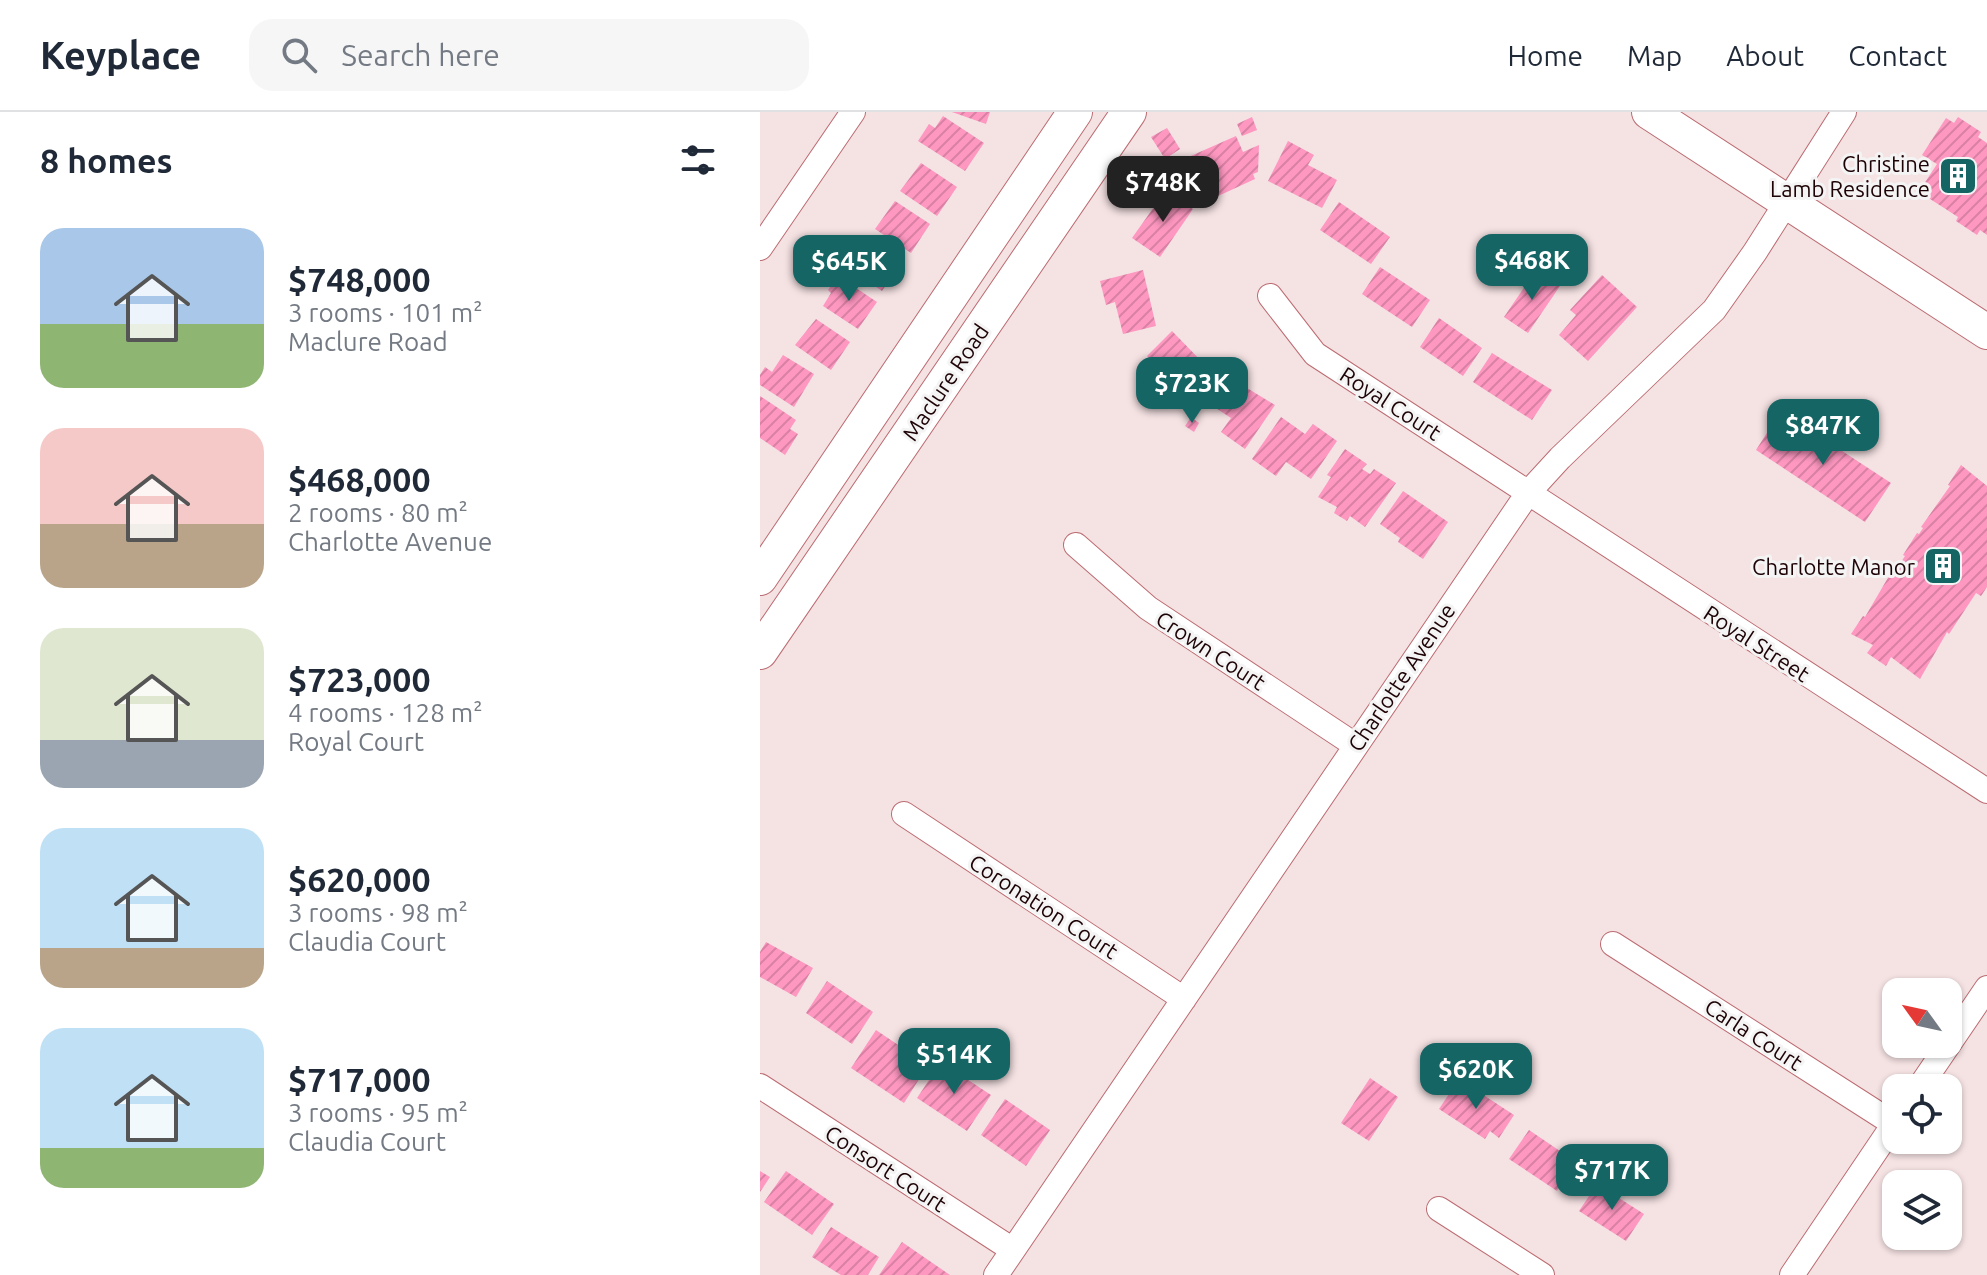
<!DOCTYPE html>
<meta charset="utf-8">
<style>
:root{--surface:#fff;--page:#f6f6f7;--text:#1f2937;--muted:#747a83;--line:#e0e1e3;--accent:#166565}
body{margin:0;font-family:Ubuntu,sans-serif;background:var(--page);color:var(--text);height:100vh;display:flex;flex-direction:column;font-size:30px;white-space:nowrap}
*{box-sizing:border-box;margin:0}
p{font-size:26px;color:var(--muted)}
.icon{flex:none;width:44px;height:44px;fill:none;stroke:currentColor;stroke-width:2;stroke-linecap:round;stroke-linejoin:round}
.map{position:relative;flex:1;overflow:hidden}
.side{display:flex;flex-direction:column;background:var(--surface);width:760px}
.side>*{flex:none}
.needle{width:52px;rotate:303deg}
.fabs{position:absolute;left:1122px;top:866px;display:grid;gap:16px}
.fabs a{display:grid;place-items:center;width:80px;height:80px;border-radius:16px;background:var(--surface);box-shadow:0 2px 6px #0004;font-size:40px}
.price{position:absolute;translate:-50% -68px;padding:0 18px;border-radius:16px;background:var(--accent);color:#fff;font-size:26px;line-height:52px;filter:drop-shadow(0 2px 4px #0008)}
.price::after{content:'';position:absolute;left:50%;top:48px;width:24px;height:18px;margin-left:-12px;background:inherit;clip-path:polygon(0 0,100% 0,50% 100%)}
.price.selected{background:#222;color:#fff}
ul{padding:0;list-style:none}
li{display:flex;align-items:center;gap:24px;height:200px;padding:0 40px}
li span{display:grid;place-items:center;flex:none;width:224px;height:160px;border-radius:24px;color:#555}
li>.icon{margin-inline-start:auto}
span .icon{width:96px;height:96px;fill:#fffc;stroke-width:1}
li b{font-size:34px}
h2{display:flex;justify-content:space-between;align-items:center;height:96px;padding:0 40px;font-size:34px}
header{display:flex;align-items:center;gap:48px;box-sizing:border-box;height:112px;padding:0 40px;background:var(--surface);border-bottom:2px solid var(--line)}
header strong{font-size:38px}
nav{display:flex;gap:44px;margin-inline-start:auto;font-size:28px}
.search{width:560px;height:72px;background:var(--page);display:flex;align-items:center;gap:20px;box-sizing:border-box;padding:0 28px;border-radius:24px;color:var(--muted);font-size:30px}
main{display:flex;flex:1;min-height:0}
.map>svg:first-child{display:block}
.building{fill:url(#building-hatch)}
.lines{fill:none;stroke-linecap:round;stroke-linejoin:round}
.minor-casing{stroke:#bc6c72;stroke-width:26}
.secondary-casing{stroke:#bc6c72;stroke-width:36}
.minor{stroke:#fff;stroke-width:24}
.secondary{stroke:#fff;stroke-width:34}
.labels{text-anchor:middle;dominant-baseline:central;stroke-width:6;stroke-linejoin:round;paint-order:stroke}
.poi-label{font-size:22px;fill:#1e0306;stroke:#f4f4f4;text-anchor:end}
.street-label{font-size:22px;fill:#1e0306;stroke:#f4f4f4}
</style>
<header>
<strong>Keyplace</strong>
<div class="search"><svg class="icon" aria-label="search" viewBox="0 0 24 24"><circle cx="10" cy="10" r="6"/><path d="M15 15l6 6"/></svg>Search here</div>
<nav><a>Home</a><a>Map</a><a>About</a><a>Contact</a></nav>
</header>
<main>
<section class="side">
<h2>8 homes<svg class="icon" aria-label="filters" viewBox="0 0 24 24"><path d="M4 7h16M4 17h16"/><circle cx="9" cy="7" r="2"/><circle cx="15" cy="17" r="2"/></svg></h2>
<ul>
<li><span style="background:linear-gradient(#a9c7e8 60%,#8fb573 0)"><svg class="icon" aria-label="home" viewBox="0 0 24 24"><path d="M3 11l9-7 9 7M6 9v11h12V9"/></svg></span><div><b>$748,000</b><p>3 rooms · 101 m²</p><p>Maclure Road</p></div></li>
<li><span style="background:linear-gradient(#f6c9c9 60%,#b9a48a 0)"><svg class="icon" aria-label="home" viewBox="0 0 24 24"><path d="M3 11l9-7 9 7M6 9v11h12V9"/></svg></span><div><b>$468,000</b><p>2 rooms · 80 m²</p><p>Charlotte Avenue</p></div></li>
<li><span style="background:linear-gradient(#dfe7d0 70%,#9aa5b1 0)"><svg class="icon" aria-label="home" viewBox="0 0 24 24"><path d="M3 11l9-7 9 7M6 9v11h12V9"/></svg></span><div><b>$723,000</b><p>4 rooms · 128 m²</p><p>Royal Court</p></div></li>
<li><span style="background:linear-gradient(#bfe0f5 75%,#b9a48a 0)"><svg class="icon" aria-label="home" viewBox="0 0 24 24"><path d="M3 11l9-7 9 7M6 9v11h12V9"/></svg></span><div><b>$620,000</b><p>3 rooms · 98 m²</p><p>Claudia Court</p></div></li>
<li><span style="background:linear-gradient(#bfe0f5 75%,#8fb573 0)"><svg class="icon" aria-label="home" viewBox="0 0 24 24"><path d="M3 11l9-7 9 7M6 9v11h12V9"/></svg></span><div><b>$717,000</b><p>3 rooms · 95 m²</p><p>Claudia Court</p></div></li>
</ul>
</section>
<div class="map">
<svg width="1227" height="1163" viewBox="0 0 1227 1163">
<defs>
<pattern id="building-hatch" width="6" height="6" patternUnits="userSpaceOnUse" patternTransform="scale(2)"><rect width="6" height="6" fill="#fe98c1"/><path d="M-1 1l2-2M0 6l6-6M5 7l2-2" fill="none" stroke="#d981a4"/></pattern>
</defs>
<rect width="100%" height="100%" fill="#f5e2e3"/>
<path class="building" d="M192 0H230L226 12Z
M183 4 224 31 205 59 158 29 169 12 175 16Z
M492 5 497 18 482 24 477 12Z
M1198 5 1221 20 1218 25 1227 31V123L1220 118 1217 123 1196 109 1198 105 1167 85 1170 81 1162 75 1177 52 1162 43 1186 6 1194 11Z
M407 16 420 37 405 47 391 25Z
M476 24 483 40 499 33 498 60 493 62 495 67 443 91 424 47Z
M528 29 554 43 548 53 577 68 562 96 508 69Z
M161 51 197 75 177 104 140 79Z
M406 78 433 97 400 145 372 126Z
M135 89 170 112 151 141 115 117Z
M579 90 630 125 611 152 560 118Z
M104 124 142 149 122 179 81 151 93 134 96 136Z
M620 155 670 188 652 215 602 182Z
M383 158 396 214 363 222 355 190 346 193 340 169Z
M776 158 800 174 768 221 744 205Z
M842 163 877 195 828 249 799 223 816 203 810 198Z
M78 164 117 190 98 217 63 194 71 181 68 178Z
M679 206 722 236 703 264 660 235Z
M56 207 90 230 71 258 35 233Z
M412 219 449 257 424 282 387 244Z
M732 241 792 278 772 308 713 270Z
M23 243 54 262 34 295 0 273V263L5 255 12 260Z
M464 262 515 293 485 337 461 320 471 306 445 289Z
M0 284 36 308 30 317 38 322 25 343 0 326Z
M1021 299 1131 371 1105 410 996 338Z
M431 305 439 311 434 320 425 314Z
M521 305 545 322 553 312 577 329 551 367 526 350 516 364 492 347Z
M585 337 607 352 602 357 610 362 614 357 636 371 605 415 590 404 587 409 574 401 577 395 558 385 571 365 567 363Z
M1201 353 1227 374V475L1221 484 1216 481 1189 522 1187 520 1160 567 1131 545 1126 554 1107 541 1113 533 1091 522 1103 504 1105 505 1129 464 1131 465 1145 444 1143 443 1157 421 1159 422 1163 416 1161 415 1190 374 1188 373Z
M643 379 688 410 663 447 638 430 640 426 620 412Z
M6 830 53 856 36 885 0 865V840Z
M67 869 113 900 92 932 46 901Z
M116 918 168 953 144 991 91 956Z
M181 950 231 983 207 1019 157 986Z
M610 966 638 985 609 1029 581 1011Z
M699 967 754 1003 739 1026 730 1019 725 1027 679 997Z
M245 987 290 1018 266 1054 221 1023Z
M769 1018 825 1056 810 1078 801 1072 797 1079 749 1047Z
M0 1059 10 1065 0 1080Z
M26 1059 74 1092 52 1123 4 1090Z
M837 1072 884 1102 866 1129 819 1099Z
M71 1115 119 1145 108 1163H81L52 1145Z
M142 1130 190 1163H119Z"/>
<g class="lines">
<g class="minor-casing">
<path id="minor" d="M0 136 93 0
M510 184 555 242 1227 679
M316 433 388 496 595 633
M144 702 424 887
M853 832 1134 1012
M0 974 253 1138
M1159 976 1227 876
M679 1097 782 1163
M236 1163 768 381 800 346 954 198 995 140 1084 0
M1032 1163 1136 1009"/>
</g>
<g class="secondary-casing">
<path id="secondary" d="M889 0 1227 220
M0 466 315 0
M0 540 369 0"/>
</g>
<use href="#minor" class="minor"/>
<use href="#secondary" class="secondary"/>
</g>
<defs>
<g id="building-square" transform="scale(2)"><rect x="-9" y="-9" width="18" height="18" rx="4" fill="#166565" stroke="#f4f4f4"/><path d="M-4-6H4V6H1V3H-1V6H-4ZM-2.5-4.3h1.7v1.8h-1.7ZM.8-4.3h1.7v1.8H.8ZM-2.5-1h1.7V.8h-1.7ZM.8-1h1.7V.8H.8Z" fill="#fff"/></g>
</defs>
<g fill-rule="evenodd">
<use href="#building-square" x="1198" y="64"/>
<use href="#building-square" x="1183" y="454"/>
</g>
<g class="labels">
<g class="poi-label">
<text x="1170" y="51">Christine<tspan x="1170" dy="25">Lamb Residence</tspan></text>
<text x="1155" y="454">Charlotte Manor</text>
</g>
<g class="street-label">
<text transform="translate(185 270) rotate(-56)">Maclure Road</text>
<text transform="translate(631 291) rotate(33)">Royal Court</text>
<text transform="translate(997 531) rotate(33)">Royal Street</text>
<text transform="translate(451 538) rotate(33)">Crown Court</text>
<text transform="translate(641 565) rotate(-56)">Charlotte Avenue</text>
<text transform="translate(284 794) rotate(33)">Coronation Court</text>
<text transform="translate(994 922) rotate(33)">Carla Court</text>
<text transform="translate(126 1056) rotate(33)">Consort Court</text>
</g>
</g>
</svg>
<div class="fabs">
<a><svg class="needle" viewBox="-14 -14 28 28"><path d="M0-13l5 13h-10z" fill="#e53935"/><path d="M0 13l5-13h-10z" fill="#747a83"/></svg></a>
<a><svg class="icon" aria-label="locate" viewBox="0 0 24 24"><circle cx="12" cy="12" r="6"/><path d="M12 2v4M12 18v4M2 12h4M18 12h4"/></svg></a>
<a><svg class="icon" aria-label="layers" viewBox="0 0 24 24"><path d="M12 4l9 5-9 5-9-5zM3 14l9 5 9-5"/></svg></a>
</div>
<b class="price selected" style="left:403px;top:112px">$748K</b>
<b class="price" style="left:772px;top:190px">$468K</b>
<b class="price" style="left:89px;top:191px">$645K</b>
<b class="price" style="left:432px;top:313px">$723K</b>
<b class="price" style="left:1063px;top:355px">$847K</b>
<b class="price" style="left:194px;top:984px">$514K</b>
<b class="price" style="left:716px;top:999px">$620K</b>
<b class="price" style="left:852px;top:1100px">$717K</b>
</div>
</main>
